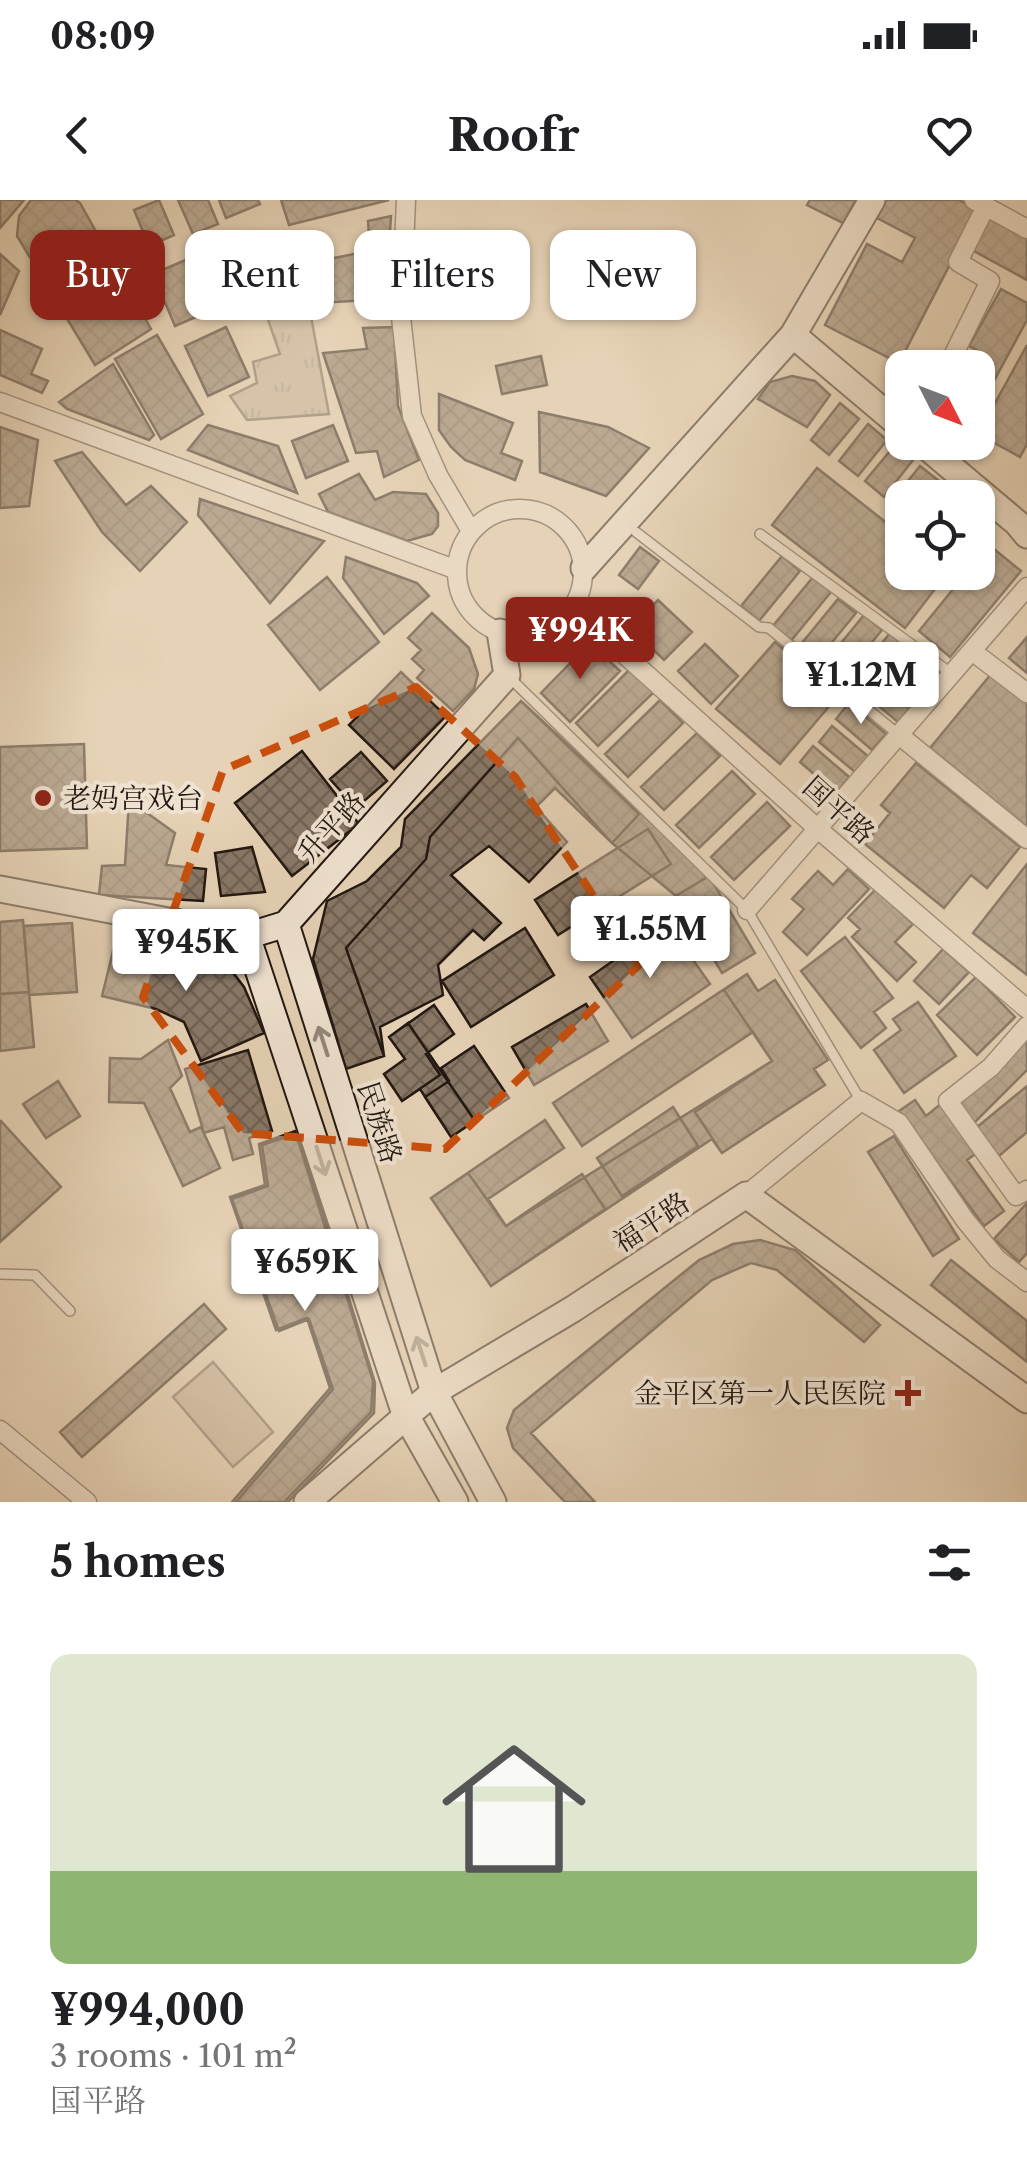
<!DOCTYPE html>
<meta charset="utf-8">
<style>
:root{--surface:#fff;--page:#f2f2f2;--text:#202124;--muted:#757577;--line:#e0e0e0;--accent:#8f2418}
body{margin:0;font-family:"Libre Caslon Text","Noto Serif SC",serif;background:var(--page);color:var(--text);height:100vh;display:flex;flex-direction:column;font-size:38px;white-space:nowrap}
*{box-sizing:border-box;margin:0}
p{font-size:32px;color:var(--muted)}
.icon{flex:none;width:55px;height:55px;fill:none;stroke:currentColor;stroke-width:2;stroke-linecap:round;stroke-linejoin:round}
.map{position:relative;height:1302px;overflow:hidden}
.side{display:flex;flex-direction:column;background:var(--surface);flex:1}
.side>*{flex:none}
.hud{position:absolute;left:30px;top:30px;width:968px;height:90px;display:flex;gap:20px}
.needle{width:65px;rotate:132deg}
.controls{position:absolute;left:885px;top:150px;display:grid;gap:20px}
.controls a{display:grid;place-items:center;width:110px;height:110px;border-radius:20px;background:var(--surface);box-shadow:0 2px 8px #0004;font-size:50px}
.price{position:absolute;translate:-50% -85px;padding:0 22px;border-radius:10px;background:#fff;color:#222;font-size:32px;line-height:65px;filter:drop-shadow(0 2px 5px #0008)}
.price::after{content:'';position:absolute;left:50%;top:60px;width:30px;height:22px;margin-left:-15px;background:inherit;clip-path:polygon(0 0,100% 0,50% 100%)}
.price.selected{background:var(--accent);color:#fff}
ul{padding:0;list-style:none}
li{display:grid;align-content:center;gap:20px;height:530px;padding:0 50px}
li+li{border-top:2px solid var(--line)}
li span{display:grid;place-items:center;height:310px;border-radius:20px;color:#555}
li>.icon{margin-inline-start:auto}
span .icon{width:180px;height:180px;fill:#fffc;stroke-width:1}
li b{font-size:42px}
h2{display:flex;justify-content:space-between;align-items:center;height:120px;padding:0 50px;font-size:42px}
.pill{padding:0 35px;border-radius:20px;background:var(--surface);box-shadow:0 2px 8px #0004;font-size:35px;line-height:90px}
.pill.selected{background:var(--accent);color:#fff}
.status{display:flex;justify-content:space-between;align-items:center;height:70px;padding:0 50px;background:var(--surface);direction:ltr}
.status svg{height:28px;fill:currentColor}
header{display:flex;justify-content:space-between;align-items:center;height:130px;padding:0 50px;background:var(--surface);font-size:45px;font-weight:800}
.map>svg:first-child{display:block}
.park{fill:url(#park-tufts);stroke:#746456;stroke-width:2.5}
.garden{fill:#c5b29a;stroke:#746456;stroke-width:2.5}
.building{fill:url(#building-cross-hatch);stroke:#221711;stroke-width:2.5}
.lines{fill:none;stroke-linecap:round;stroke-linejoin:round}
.lane-casing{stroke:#53463a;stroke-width:12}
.street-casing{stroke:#53463a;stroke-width:21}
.secondary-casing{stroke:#221711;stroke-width:29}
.lane{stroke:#efe2d0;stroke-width:9}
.street{stroke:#efe2d0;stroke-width:18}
.secondary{stroke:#efe2d0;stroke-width:25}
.oneway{stroke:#93877a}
.marked{fill:none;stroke:#ca4f0d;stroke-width:8;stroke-dasharray:20 12;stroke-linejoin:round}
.poi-dot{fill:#8f2418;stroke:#efe2d0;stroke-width:4}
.labels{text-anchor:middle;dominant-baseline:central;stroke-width:8;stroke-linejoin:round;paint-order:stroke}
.poi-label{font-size:28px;fill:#221711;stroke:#efe2d0;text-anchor:start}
.street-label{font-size:28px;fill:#221711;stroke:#efe2d0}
</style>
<div class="status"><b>08:09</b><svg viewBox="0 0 49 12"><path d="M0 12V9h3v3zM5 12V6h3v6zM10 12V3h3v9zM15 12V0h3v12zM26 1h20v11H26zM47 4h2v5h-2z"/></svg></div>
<header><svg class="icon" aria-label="back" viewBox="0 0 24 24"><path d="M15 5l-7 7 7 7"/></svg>Roofr<svg class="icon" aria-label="heart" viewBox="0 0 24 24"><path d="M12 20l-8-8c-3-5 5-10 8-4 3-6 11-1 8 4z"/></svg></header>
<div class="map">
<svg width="1027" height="1302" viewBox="0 0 1027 1302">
<defs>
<pattern id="park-tufts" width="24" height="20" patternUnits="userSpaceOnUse" patternTransform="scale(2.5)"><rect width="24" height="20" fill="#c5b29a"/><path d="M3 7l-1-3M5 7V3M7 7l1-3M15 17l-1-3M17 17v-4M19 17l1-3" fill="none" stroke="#a99884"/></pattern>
<pattern id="building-cross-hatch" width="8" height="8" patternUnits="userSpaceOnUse" patternTransform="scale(2.5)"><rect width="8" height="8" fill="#887867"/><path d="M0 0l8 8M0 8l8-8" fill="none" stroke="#6f6153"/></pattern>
</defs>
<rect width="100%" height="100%" fill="#e6d2b6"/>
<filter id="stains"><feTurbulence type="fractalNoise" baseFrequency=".002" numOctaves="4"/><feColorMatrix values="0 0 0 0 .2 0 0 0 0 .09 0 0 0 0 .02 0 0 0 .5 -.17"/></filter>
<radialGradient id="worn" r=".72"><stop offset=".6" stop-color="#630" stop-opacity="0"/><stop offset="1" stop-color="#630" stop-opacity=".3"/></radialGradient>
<path class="park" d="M298 46 329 214 247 220 230 196 257 183 253 162 280 154 260 97 227 100 219 62Z"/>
<path class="garden" d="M213 1162 273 1232 233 1267 173 1197Z"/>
<path class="building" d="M0 0H24L0 28Z
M31 0H76L80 3 151 129 95 165 17 36 19 16Z
M159 0 174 35 149 46 134 10Z
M178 0H208L218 24 193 34Z
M219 0H258L260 4 226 18Z
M281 0H389L289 25Z
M810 0H856L843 23 807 5Z
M886 0H959L978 10 899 163 825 125 867 44 902 62 915 38 877 18Z
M391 16 389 47 370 50 368 21Z
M990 19 1027 39V80L972 50Z
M389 47 386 99 318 103 314 62Z
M0 54 19 71 0 115Z
M197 55 219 107 175 126 153 74Z
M1001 89 1027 103V120L978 210 976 168 984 154 969 146Z
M226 127 249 177 208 196 185 146Z
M394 127 398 206 419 260 384 277 377 251 356 253 323 153 367 149 363 128Z
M0 130 42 149 31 174 48 181 42 193 0 175Z
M157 135 203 214 161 239 115 159Z
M1027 145V244L1020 257 978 234Z
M541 156 547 185 502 194 496 166Z
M113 164 154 235 149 240 67 209 59 202Z
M792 176 815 181 830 195 807 227 758 199 770 182Z
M439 194 513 223 501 253 522 261 515 280 465 260 451 247 439 230Z
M840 203 859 219 829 255 811 240Z
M539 212 608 227 649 248 606 296 540 272Z
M868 224 887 240 858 276 839 261Z
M208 225 278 246 297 293 188 250Z
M333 225 348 261 306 278 292 241Z
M0 227 38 240 29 306 0 308Z
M895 245 913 260 884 297 865 281Z
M82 252 126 305 151 286 187 322 140 371 102 332 55 261Z
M920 266 939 281 925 298H902V312L891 302Z
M817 268 902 335V372H948L905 428 772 325Z
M359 274 375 300 393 292 426 294 438 313V326L432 334 407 341 328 312 319 294Z
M943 285 959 298H933Z
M200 299 324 341 270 403 198 315Z
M989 345 1021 371 950 457 919 431 967 372H978V360Z
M640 347 659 361 638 389 619 375Z
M782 356 800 371 759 421 741 406Z
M346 357 417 383 429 396 384 434 343 378Z
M327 377 379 442 320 490 268 425Z
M813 377 831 392 790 442 772 427Z
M838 399 856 413 815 463 797 449Z
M658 400 692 432 664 460 631 428Z
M432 413 469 448 478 474 474 489 453 511 417 478 424 470 412 459 421 450 408 438Z
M864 415 882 430 841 480 823 465Z
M890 433 908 448 867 498 849 484Z
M1027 437V473L1009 458Z
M775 442 838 496 780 564 716 509Z
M590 443 620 471 570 522 541 493Z
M705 444 738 476 711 504 678 471Z
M921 457 939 472 898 522 880 507Z
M631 468 654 492 598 546 576 523Z
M401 472 446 516 394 569 349 525Z
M992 473 1027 501V627L930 548Z
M660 500 683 523 628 577 605 554Z
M521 501 639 614 612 643 555 588 536 607 567 642 529 682 489 646 451 675 501 723 484 740 473 730 438 765 443 795 380 827 384 856 346 869 313 759 327 701 367 681 401 647 405 619Z
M521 501 709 676 755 753 722 773 676 696 612 643 518 538 430 637 426 659 346 748 384 856 346 869 313 759 327 701 367 681 401 647 405 619Z
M849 503 886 534 872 550 836 519Z
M832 526 869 557 855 572 819 542Z
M697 533 720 556 664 610 641 587Z
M84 544 87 648 0 651V547Z
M813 546 849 577 836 593 800 562Z
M302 551 359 624 292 676 235 603Z
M361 552 387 581 356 608 330 579Z
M916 563 1020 647 987 688 971 675 944 708 865 644 890 613 881 605Z
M732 571 755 594 699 648 676 625Z
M129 600 175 633 166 665 206 669 203 701 99 695 102 666 125 665Z
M767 602 790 626 734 680 711 657Z
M648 629 671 664 558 735 535 700Z
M252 647 265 692 221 696 215 653Z
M1027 664V775L973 733Z
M848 669 869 689 807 755 783 732 804 709 792 699 818 671 833 685Z
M709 676 755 753 722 773 676 696Z
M876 689 913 724 895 742 916 762 897 781 852 737 860 729 848 718Z
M23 720 29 792 0 794V722Z
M72 723 77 792 29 795 24 726Z
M667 723 710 784 632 838 590 777Z
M525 728 554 775 471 827 442 781Z
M845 737 893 798 874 812 886 828 861 848 801 771Z
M115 743 143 750 145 743 225 762 244 787 264 833 201 861 184 822 156 809 102 796Z
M943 749 969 772 939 804 914 781Z
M747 774 758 791 775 780 828 860 814 869 825 885 722 953 695 912 772 861 753 832 582 946 553 903Z
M747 774 758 791 775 780 828 860 814 869 825 885 722 953 712 939 491 1086 431 998 468 973 506 1026 772 861 724 790Z
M976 777 1015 817 977 855 937 815Z
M29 792 34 847 0 851V794Z
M918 802 956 856 904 893 874 850 901 830 893 819Z
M586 804 608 841 534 885 512 847Z
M434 805 454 834 426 854 440 875 402 901 384 874 405 859 389 837Z
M408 823 475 921 451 937 420 889 402 901 384 874 405 859 389 837Z
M1027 831V870L972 925 953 906Z
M1027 831V870L972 925 953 906Z
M168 840 182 876 170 888 190 932 201 927 220 968 183 986 144 903 109 902 110 858 141 859Z
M474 846 509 898 451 937 425 897 449 881 441 868Z
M248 850 272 931 249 938 253 954 233 960 224 927 204 933 185 869Z
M58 881 80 916 46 938 23 904Z
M1027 886V932L999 956 976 928Z
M915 900 926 916 942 903 978 952 967 960 1004 1011 984 1026 899 911Z
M673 907 698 946 622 996 597 958Z
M545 920 564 948 488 999 506 1026 582 974 605 1009 491 1086 431 998Z
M1 921 61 987 0 1042V922Z
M295 931 373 1181 371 1212 284 1302H232L330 1188 307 1118 276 1130 230 997 265 985 259 944Z
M298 933 375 1183 374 1213 288 1302H236L333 1189 309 1119 279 1131 232 999 268 986 262 945Z
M894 936 959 1039 933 1056 868 952Z
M1027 1003V1053L1019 1062 994 1039Z
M760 1040 795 1050 880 1125 864 1142 777 1070 751 1063 712 1080 531 1233 595 1302H565L513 1248 507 1228 514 1210 699 1060 733 1044Z
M951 1060 1027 1121V1162L931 1085Z
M204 1104 226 1129 82 1257 60 1232Z"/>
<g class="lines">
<g class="lane-casing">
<path id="lane" d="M636 332 759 427 769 428 899 535
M760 334 952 474
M509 477 747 710 861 901
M0 1074 35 1075 70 1111"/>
</g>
<g class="street-casing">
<path id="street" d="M406 0 401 117 412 216 438 275 471 331
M974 0 1027 29
M947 168 990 81 958 62 986 6
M0 202 457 370
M457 372a63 63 0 1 1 126 0a63 63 0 1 1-126 0Z
M573 408 818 629 1027 809
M972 451 1027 493
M899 535 1027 639
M747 710 1027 387
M1027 826 991 867 948 901 1016 996 1027 990
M746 995 861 901 899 923 965 1020 997 1059 1027 1082
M0 1230 87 1302"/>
</g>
<g class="secondary-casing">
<path id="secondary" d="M793 135 902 227
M921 242 1017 323 1027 335
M584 368 793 135 872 0
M0 689 247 736 286 724 507 475 500 432
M286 724 434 1192 493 1302
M247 736 405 1214 455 1302
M307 1302 434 1192 573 1109 746 995 1027 1200"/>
</g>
<use href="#lane" class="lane"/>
<use href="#street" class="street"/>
<use href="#secondary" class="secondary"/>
</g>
<defs><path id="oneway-shaft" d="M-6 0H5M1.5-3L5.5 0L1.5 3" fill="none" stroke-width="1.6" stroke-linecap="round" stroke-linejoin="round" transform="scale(2.5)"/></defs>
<g class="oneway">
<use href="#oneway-shaft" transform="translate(323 841) rotate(-108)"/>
<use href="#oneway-shaft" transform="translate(321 961) rotate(72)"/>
<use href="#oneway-shaft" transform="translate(421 1151) rotate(-108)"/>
</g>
<path d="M0 0H1027V1302H0ZM416 487 515 577 639 765 445 949 243 933 143 797 223 570Z" fill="#e6d2b6" fill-opacity=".55" fill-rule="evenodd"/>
<path class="marked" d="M416 487 515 577 639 765 445 949 243 933 143 797 223 570Z"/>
<g class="poi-dot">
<circle cx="43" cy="598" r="10"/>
<path d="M903 1178h10v10h10v10h-10v10h-10v-10h-10v-10h10z"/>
</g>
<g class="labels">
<g class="poi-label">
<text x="63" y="598">老妈宫戏台</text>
<text x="886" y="1193" text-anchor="end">金平区第一人民医院</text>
</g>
<g class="street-label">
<text transform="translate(839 610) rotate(42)">国平路</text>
<text transform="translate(331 627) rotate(-48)">升平路</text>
<text transform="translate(380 922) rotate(72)">民族路</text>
<text transform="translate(651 1022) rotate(-33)">福平路</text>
</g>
</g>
<rect width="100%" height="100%" filter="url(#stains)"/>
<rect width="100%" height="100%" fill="url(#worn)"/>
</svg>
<div class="controls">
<a><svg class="needle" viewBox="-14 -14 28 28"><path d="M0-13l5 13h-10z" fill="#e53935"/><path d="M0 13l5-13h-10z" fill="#757577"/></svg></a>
<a><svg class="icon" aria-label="locate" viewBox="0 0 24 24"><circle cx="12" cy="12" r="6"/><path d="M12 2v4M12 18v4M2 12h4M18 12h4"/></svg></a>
</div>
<b class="price selected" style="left:580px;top:482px">¥994K</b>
<b class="price" style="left:861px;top:527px">¥1.12M</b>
<b class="price" style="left:650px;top:781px">¥1.55M</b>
<b class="price" style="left:186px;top:794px">¥945K</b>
<b class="price" style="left:305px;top:1114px">¥659K</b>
<div class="hud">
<a class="pill selected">Buy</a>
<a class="pill">Rent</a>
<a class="pill">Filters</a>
<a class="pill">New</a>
</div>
</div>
<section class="side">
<h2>5 homes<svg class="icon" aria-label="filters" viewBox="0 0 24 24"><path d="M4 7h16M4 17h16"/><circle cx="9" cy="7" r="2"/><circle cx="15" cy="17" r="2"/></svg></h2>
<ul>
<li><span style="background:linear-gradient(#dfe7d0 70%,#8fb573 0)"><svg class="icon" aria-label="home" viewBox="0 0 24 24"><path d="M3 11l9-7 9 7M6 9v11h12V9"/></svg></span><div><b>¥994,000</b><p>3 rooms · 101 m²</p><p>国平路</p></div></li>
</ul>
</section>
